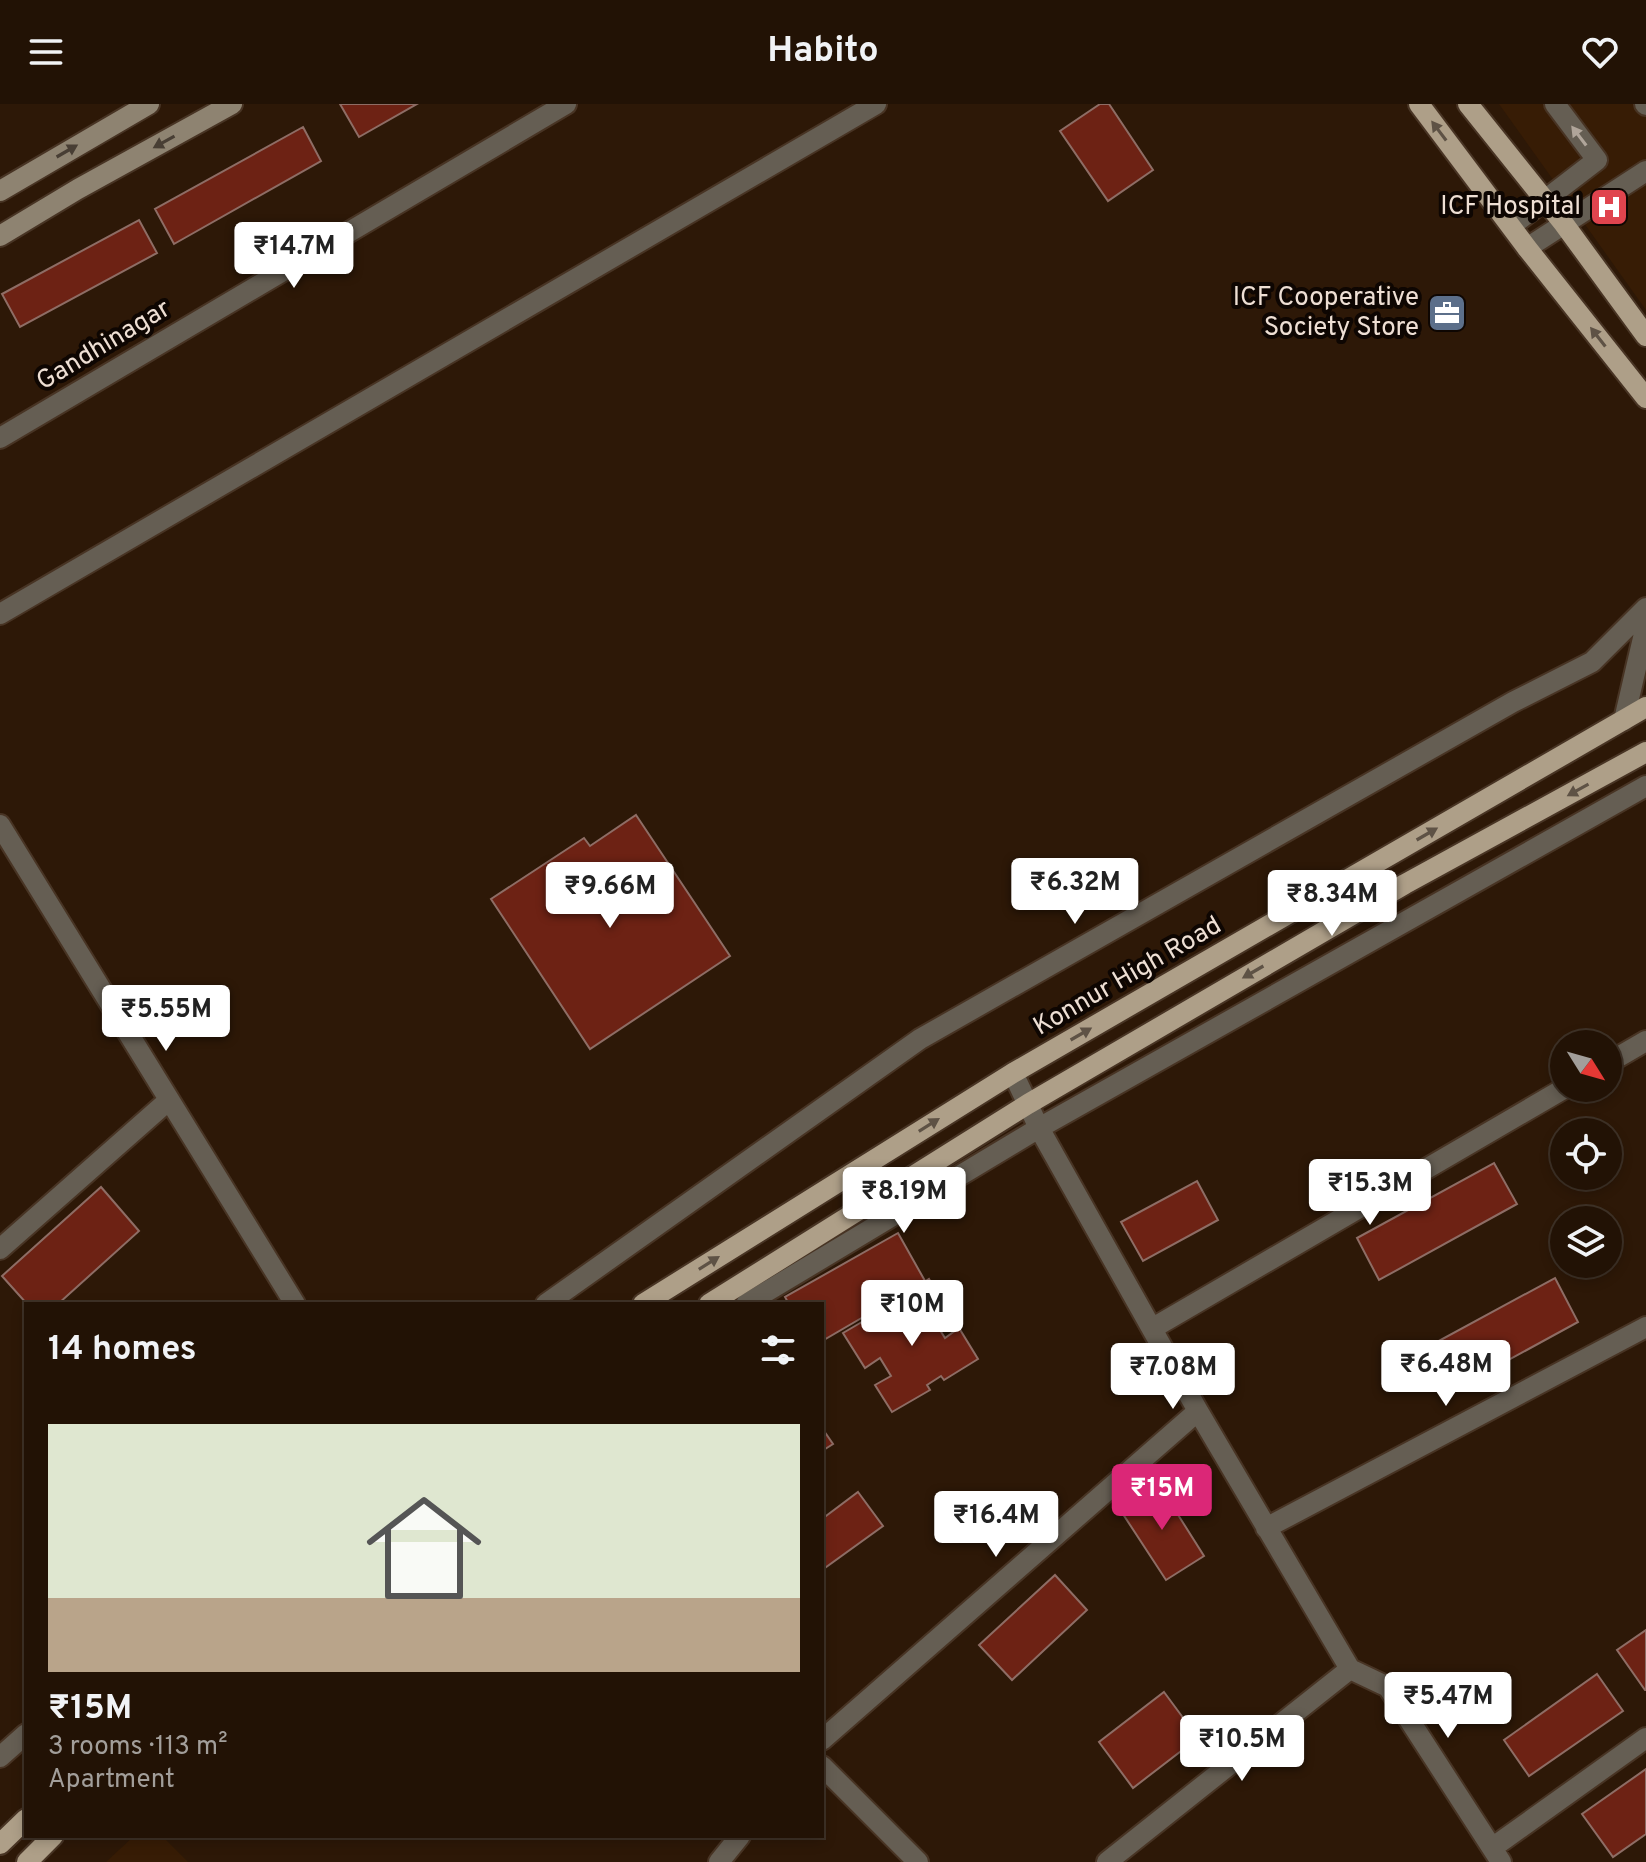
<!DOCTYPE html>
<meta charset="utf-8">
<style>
:root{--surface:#221205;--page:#2e2013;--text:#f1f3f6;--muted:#a29e9a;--line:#3f3227;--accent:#db2777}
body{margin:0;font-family:Overpass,sans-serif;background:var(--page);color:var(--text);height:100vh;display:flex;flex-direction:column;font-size:30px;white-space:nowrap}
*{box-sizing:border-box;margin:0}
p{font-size:26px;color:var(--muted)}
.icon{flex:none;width:44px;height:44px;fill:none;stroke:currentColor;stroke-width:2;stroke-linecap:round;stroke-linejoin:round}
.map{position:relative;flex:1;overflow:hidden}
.sheet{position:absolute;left:24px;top:1198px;width:800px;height:536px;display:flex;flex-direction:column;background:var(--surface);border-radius:0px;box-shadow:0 4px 12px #0003,0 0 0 2px var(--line)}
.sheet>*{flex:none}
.needle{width:52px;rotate:127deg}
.tools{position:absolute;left:1550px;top:926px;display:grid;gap:16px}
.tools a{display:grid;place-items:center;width:72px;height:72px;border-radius:50%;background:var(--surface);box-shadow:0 4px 12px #0003,0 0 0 2px var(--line);font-size:40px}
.price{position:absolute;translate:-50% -68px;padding:0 18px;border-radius:8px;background:#fff;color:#222;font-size:26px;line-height:52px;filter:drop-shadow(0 2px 4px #0008)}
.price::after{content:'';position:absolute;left:50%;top:48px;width:24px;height:18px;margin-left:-12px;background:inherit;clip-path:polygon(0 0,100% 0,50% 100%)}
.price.selected{background:var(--accent);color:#fff}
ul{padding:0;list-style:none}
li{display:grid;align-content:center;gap:16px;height:424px;padding:0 24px}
li span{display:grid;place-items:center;height:248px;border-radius:0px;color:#555}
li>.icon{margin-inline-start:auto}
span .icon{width:144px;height:144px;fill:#fffc;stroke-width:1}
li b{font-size:34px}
h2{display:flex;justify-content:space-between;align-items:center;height:96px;padding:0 24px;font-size:34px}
header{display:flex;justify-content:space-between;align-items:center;height:104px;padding:0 24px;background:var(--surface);font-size:36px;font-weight:700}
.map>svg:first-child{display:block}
.built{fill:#371c05}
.building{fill:#6d2214;stroke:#8e6d65;stroke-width:2}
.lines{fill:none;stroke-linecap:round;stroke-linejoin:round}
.service-casing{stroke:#483424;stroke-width:24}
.minor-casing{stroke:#483424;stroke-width:24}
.secondary-casing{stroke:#483424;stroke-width:24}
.primary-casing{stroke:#483424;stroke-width:24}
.service{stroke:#655e53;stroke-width:20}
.minor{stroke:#655e53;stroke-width:20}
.secondary{stroke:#8e8371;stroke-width:20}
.primary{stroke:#ae9f88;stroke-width:20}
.oneway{fill:#5e5245}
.oneway2{fill:#b0a59a}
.oneway3{fill:#483e34}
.labels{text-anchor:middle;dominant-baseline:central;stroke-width:8;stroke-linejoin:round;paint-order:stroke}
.poi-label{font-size:26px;fill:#eedfd4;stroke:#0e0602;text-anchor:end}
.street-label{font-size:26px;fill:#eedfd4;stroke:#0e0602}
</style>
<header><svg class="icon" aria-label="menu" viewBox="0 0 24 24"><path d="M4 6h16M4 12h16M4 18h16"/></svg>Habito<svg class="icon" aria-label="heart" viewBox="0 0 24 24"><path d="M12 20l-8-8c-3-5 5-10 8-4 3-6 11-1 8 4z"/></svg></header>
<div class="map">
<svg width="1646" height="1758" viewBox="0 0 1646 1758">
<rect width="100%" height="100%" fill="#2d1807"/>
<path class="built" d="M1499 0H1646V206Z
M134 1732H162L188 1758H106Z"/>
<path class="building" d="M340 0H417L359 33Z
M1100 0H1109L1153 66 1108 97 1060 27Z
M303 23 321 57 174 140 155 105Z
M139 116 157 149 20 223 2 190Z
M636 711 730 852 590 945 491 795 584 734 590 742Z
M1494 1059 1517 1100 1379 1176 1357 1134Z
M1197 1077 1218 1116 1143 1157 1121 1118Z
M101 1083 139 1127 58 1200H27L2 1172Z
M898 1129 925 1177 822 1237V1200H789L785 1193Z
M1555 1174 1578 1218 1448 1289 1424 1245Z
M929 1175 948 1205 933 1215 945 1234 959 1224 978 1255 944 1276 941 1272 927 1281 930 1286 892 1308 875 1281 891 1272 880 1254 865 1264 843 1229 867 1215 872 1223 883 1216 889 1226 905 1215 899 1206 907 1200 902 1193Z
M822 1324 833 1340 822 1347Z
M1158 1379 1204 1452 1166 1476 1119 1404Z
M858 1388 883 1422 822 1466V1415Z
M1055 1471 1087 1506 1012 1576 979 1541Z
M1646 1526V1586H1645L1617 1546Z
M1597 1570 1623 1607 1529 1672 1504 1636Z
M1164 1588 1198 1634 1133 1684 1099 1638Z
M1646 1665V1730L1613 1753 1582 1710Z"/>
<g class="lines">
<g class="service-casing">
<path id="service" d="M1645 0 1646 1
M1511 122 1597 56 1555 0
M1527 144 1646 67"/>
</g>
<g class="minor-casing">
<path id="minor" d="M0 334 566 0
M0 510 876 0
M1624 616 1646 521
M0 721 295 1200
M1608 959 1646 937
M1013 969 1039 1024 1198 1307 1350 1565 1388 1583 1501 1758
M0 1145 169 996
M546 1200 920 935 1513 598 1592 558 1646 504
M746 1200 1039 1024 1646 682
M1153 1224 1565 984
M1266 1424 1646 1223
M822 1636 1198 1307
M0 1653 26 1630
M822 1662 918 1758
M1492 1744 1646 1634
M719 1758 740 1732
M1107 1758 1350 1565"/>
</g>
<g class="secondary-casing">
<path id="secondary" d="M0 87 149 0
M0 132 78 85 232 0"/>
</g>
<g class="primary-casing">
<path id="primary" d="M1419 0 1527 144 1646 294
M1468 0 1564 120 1646 232
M643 1200 1013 969 1646 603
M709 1200 1028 1000 1405 780 1646 648
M0 1740 26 1715
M27 1758 53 1732"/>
</g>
<use href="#service" class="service"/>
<use href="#minor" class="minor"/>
<use href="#secondary" class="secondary"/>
<use href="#primary" class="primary"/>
</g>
<defs><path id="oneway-solid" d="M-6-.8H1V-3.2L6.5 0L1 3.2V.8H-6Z" transform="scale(2)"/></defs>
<g class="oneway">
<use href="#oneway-solid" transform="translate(1439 27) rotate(-127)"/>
<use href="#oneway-solid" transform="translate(1598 233) rotate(-128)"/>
<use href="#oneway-solid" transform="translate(1578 686) rotate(151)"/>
<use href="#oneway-solid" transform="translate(1427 730) rotate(-30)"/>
<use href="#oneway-solid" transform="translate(1253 868) rotate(150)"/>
<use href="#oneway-solid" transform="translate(1081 930) rotate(-30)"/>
<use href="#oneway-solid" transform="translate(929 1021) rotate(-32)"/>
<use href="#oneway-solid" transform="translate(709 1159) rotate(-32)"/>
</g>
<use class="oneway2" href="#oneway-solid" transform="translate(1579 32) rotate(-127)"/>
<g class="oneway3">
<use href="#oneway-solid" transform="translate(164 38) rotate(151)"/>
<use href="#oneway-solid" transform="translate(67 47) rotate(-30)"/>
</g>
<defs>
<g id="hospital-square" transform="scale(2)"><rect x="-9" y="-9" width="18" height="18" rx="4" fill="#e0444e" stroke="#0e0602"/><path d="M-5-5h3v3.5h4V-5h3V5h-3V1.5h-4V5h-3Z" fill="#fff"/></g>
<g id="office-square" transform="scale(2)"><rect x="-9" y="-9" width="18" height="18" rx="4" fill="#5c6f8a" stroke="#0e0602"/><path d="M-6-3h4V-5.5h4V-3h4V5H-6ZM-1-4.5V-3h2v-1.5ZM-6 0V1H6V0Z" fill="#fff"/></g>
</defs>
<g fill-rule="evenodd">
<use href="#hospital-square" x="1609" y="103"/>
<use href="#office-square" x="1447" y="209"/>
</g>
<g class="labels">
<g class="poi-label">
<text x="1581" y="103">ICF Hospital</text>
<text x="1419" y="194">ICF Cooperative<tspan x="1419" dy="30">Society Store</tspan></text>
</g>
<g class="street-label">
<text transform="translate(104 242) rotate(-31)">Gandhinagar</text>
<text transform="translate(1128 873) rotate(-30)">Konnur High Road</text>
</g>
</g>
</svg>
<div class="tools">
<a><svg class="needle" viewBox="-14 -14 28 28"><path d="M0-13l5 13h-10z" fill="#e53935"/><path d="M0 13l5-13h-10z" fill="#a29e9a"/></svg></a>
<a><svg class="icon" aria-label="locate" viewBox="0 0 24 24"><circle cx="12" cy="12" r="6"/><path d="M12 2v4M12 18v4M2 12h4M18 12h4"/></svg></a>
<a><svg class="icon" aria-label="layers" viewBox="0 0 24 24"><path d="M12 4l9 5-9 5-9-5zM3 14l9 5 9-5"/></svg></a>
</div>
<b class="price" style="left:294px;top:186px">₹14.7M</b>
<b class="price" style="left:1075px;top:822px">₹6.32M</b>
<b class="price" style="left:610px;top:826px">₹9.66M</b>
<b class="price" style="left:1332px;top:834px">₹8.34M</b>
<b class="price" style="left:166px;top:949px">₹5.55M</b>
<b class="price" style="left:1370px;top:1123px">₹15.3M</b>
<b class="price" style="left:904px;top:1131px">₹8.19M</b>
<b class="price" style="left:912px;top:1244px">₹10M</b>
<b class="price" style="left:1446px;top:1304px">₹6.48M</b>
<b class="price" style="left:1173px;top:1307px">₹7.08M</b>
<b class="price selected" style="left:1162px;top:1428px">₹15M</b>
<b class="price" style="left:996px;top:1455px">₹16.4M</b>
<b class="price" style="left:1448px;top:1636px">₹5.47M</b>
<b class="price" style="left:1242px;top:1679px">₹10.5M</b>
<section class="sheet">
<h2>14 homes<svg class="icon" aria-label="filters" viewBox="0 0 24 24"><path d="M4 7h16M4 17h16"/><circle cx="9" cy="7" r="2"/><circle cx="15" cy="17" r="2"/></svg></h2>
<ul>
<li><span style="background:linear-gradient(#dfe7d0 70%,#b9a48a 0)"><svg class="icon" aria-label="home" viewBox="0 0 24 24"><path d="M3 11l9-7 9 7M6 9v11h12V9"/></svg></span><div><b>₹15M</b><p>3 rooms · 113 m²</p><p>Apartment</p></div></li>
</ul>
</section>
</div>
